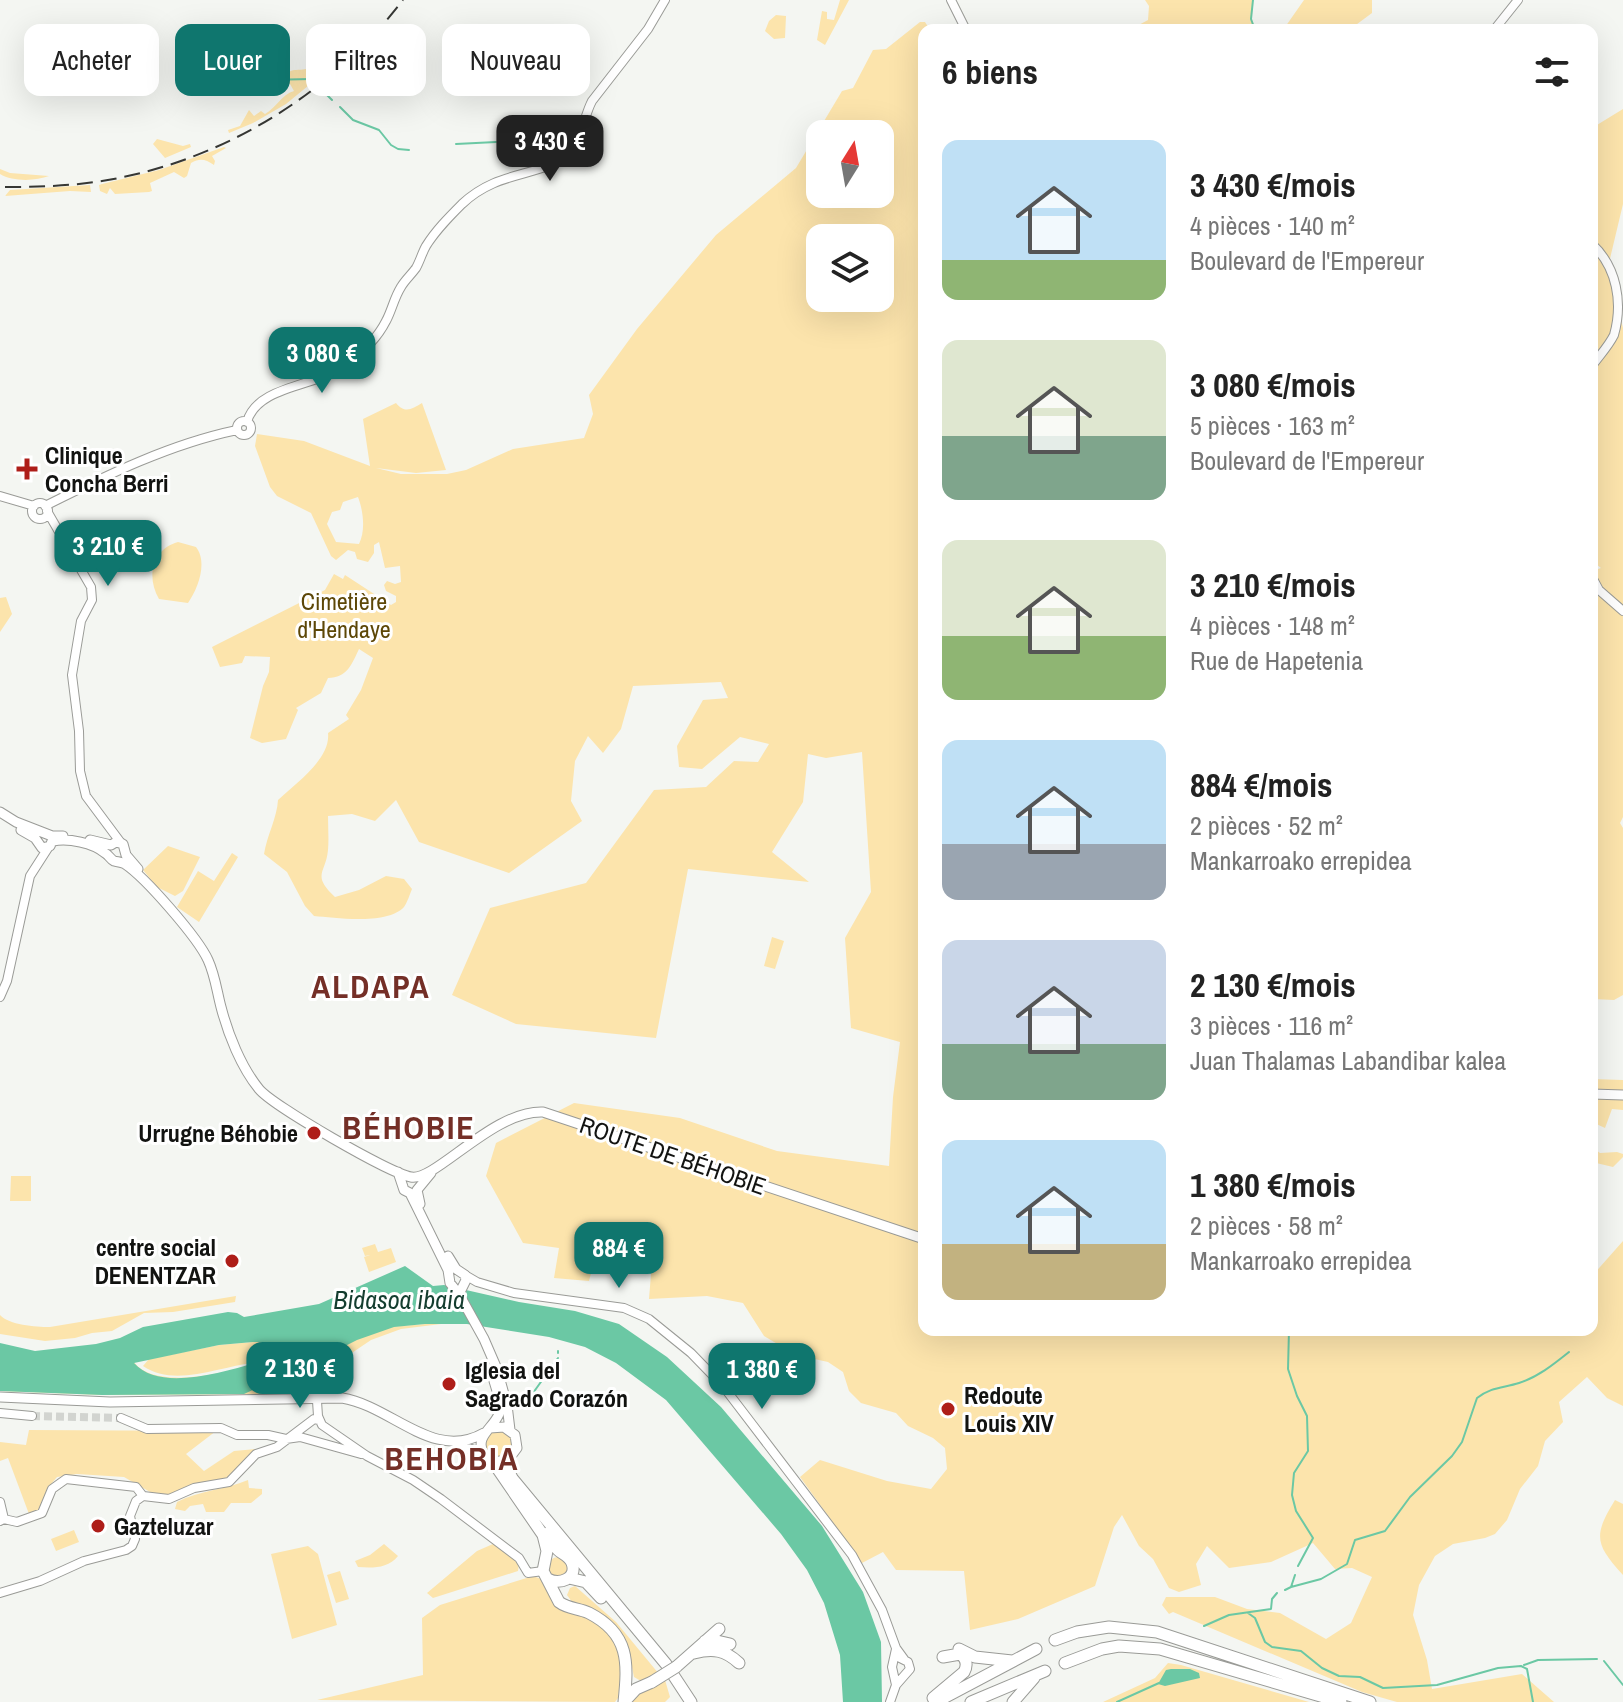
<!DOCTYPE html>
<html lang="fr">
<meta charset="utf-8">
<style>
:root{--surface:#fff;--page:#f6f6f6;--text:#222;--muted:#767676;--accent:#0f766e}
body{margin:0;font-family:"Archivo Narrow",sans-serif;background:var(--page);color:var(--text);height:100vh;display:flex;flex-direction:column;font-size:30px;white-space:nowrap}
*{box-sizing:border-box;margin:0}
p{font-size:26px;color:var(--muted)}
.icon{flex:none;width:44px;height:44px;fill:none;stroke:currentColor;stroke-width:2;stroke-linecap:round;stroke-linejoin:round}
.map{position:relative;flex:1;overflow:hidden}
.sheet{position:absolute;left:918px;top:24px;width:680px;height:1312px;display:flex;flex-direction:column;background:var(--surface);border-radius:16px;box-shadow:0 8px 32px #0002}
.sheet>*{flex:none}
.banner{position:absolute;left:24px;top:24px;width:760px;height:72px;display:flex;gap:16px}
.needle{width:52px;rotate:11deg}
.fabs{position:absolute;left:806px;top:120px;display:grid;gap:16px}
.fabs a{display:grid;place-items:center;width:88px;height:88px;border-radius:16px;background:var(--surface);box-shadow:0 8px 32px #0002;font-size:40px}
.price{position:absolute;translate:-50% -68px;padding:0 18px;border-radius:16px;background:var(--accent);color:#fff;font-size:26px;line-height:52px;filter:drop-shadow(0 2px 4px #0008)}
.price::after{content:'';position:absolute;left:50%;top:48px;width:24px;height:18px;margin-left:-12px;background:inherit;clip-path:polygon(0 0,100% 0,50% 100%)}
.price.selected{background:#222;color:#fff}
ul{padding:0;list-style:none}
li{display:flex;align-items:center;gap:24px;height:200px;padding:0 24px}
li span{display:grid;place-items:center;flex:none;width:224px;height:160px;border-radius:16px;color:#555}
li>.icon{margin-inline-start:auto}
span .icon{width:96px;height:96px;fill:#fffc;stroke-width:1}
li b{font-size:34px}
h2{display:flex;justify-content:space-between;align-items:center;height:96px;padding:0 24px;font-size:34px}
.pill{padding:0 28px;border-radius:16px;background:var(--surface);box-shadow:0 8px 32px #0002;font-size:28px;line-height:72px}
.pill.selected{background:var(--accent);color:#fff}
.map>svg:first-child{display:block}
.green{fill:#fce4ac;fill-rule:evenodd}
.water{fill:#6bc8a4;fill-rule:evenodd}
.lines{fill:none;stroke-linecap:round;stroke-linejoin:round}
.stream{stroke:#6bc8a4;stroke-width:2}
.secondary-tunnel{stroke:#d2d4d0;stroke-width:8;stroke-dasharray:8 4;stroke-linecap:butt}
.secondary-casing{stroke:#9a9b97;stroke-width:10}
.primary-casing{stroke:#9a9b97;stroke-width:11}
.highway-casing{stroke:#9a9b97;stroke-width:13}
.secondary{stroke:#fff;stroke-width:8}
.primary{stroke:#fff;stroke-width:9}
.highway{stroke:#fff;stroke-width:11}
.rail{stroke:#363734;stroke-width:2;stroke-dasharray:16 8;stroke-linecap:butt}
.highway-bridge-casing{stroke:#9a9b97;stroke-width:13;stroke-linecap:butt}
.highway-bridge{stroke:#fff;stroke-width:11}
.poi-dot{fill:#ae1e19;stroke:#fff;stroke-width:3}
.labels{text-anchor:middle;dominant-baseline:central;stroke-width:6;stroke-linejoin:round;paint-order:stroke}
.poi-label{font-size:24px;font-weight:bold;fill:#121311;stroke:#fff;text-anchor:start}
.park-label{font-size:24px;fill:#5d4707;stroke:#fff}
.street-label{font-size:24px;fill:#121311;stroke:#fff}
.water-label{font-size:26px;font-style:italic;fill:#143d2f;stroke:#fff}
.district-label{font-size:32px;font-weight:bold;letter-spacing:2px;fill:#742f27;stroke:#fff}
</style>
<div class="map">
<svg width="1623" height="1702" viewBox="0 0 1623 1702">
<rect width="100%" height="100%" fill="#f4f6f2"/>
<path class="green" d="M840 0H849L825 45 817 40 822 11 827 12V19L834 20Z
M1145 0H1253L1251 19 1256 29H1265L1092 30 1093 28 1135 27 1148 20 1149 6Z
M1304 0H1372V13L1349 30H1283Z
M776 15 786 16 785 38 774 39 765 31 769 21Z
M920 22H925L930 30H924V1330H1592V1276L1623 1241V1406L1607 1398 1587 1377 1559 1402 1563 1422 1545 1441 1538 1466 1520 1489 1507 1520 1495 1534 1485 1538 1453 1544 1435 1556 1419 1585 1413 1615 1427 1660 1432 1689 1522 1674 1554 1702H1397L1362 1692 1173 1612 1169 1614 1162 1605 1166 1597H1215L1247 1609 1280 1613 1326 1639 1351 1623 1372 1577 1352 1568 1335 1569 1313 1543 1271 1562 1229 1568 1207 1546 1196 1564 1201 1585 1179 1592 1169 1588 1153 1559 1139 1546 1122 1515 1114 1527 1095 1586 1018 1619 970 1630 964 1571 896 1570 883 1552 862 1563 800 1477 820 1460 887 1481 931 1489 947 1469 945 1448 933 1438 908 1426 896 1413 861 1403 849 1391 843 1372 828 1362 796 1355 764 1336 743 1303 707 1296 649 1299 652 1262 634 1254 600 1256 594 1262 589 1281 554 1278 559 1248 523 1243 486 1176 496 1143 574 1103 680 1118 777 1151 889 1166 893 1097 900 1042 851 1028 845 938 871 892 862 752 826 758 808 754 803 802 772 852 809 882 688 869 656 1038 516 1024 452 995 490 908 586 883 654 790 706 787 734 761 758 762 769 744 740 737 702 769 679 767 677 746 703 700 728 698 721 682 633 686 621 729 603 753 588 736 575 761 571 801 582 821 509 873 419 842 396 800 375 821 352 814 328 816C328 827 329 839 328 850 326 873 311 875 335 897L359 890 386 876 404 879 412 889C410 894 407 903 404 907 388 925 336 918 314 916L305 906 287 872 264 854C267 835 277 818 278 800 295 784 331 759 328 733L349 719 346 715 361 690 373 658 359 649C352 664 347 678 328 678L321 693 296 708 298 710 286 739 262 743 250 738 263 686 269 672 270 657 245 656 242 663 220 667 212 647 325 590 334 574 343 579 345 575 391 605 396 602V596L386 591 384 585 387 581 395 584 401 582 400 566 385 568 379 542 374 545V553L368 562 357 559 355 552 348 550 336 560 331 556 311 513 277 496 270 487 255 446 257 434 304 441 370 466 363 419 396 403C405 414 412 409 422 403L446 470 416 473 376 468 401 474H447L466 470 513 449 584 438 593 414 589 395 637 329 716 235 796 168 842 91 853 88 873 50 886 49ZM820 134H880V194H820ZM820 238H880V298H820ZM358 497C363 510 366 530 359 544L336 542 327 524 332 512 340 510 343 502Z
M336 55 342 58 286 104 253 123 229 133 228 130 240 126 249 110 254 116 261 111 265 114C277 107 281 95 294 91L290 84C273 80 258 96 244 81L259 73 266 75 270 71 287 73C295 68 297 71 306 69 316 66 328 62 336 55Z
M1623 109V204L1608 267 1623 328V817L1620 823 1623 828V995L1614 1000 1592 999V571L1601 568 1592 561V128Z
M157 139 183 146 190 144 191 147 165 158 153 144Z
M224 147 226 148 212 156 215 161 214 165C205 159 200 158 191 163L187 176 184 178 174 172 150 183 152 191 149 192 115 194 110 188 107 194 100 191 99 185 102 184 159 170Z
M0 169 10 173 49 176C36 181 13 182 0 174Z
M90 185 91 192 70 191 5 196 10 190Z
M178 542 196 547C208 562 198 589 188 603L159 599C146 577 152 549 178 542Z
M6 597 12 614 0 632V598Z
M168 846 200 857 183 891 175 896 157 887 143 870Z
M232 853 238 857 199 922 177 907 198 871 214 881Z
M772 937 784 941 775 969 764 966Z
M1592 1079 1623 1080V1110L1612 1109 1605 1128 1592 1122Z
M1592 1147 1600 1153 1617 1152 1623 1154V1157L1613 1167 1592 1162Z
M11 1176H31V1201H10Z
M375 1244 378 1252 391 1248 396 1262 369 1272 364 1257 370 1255 365 1256 362 1248Z
M236 1296 235 1302 173 1312 144 1313 112 1331 92 1333 75 1338 45 1341 0 1334V1315C9 1325 35 1327 50 1327Z
M425 1324H441L401 1329 371 1340 291 1394 102 1395 0 1391V1385L134 1362C154 1390 227 1374 254 1363 220 1366 175 1388 143 1366L149 1359 219 1345 253 1342H263L280 1349 340 1331Z
M485 1444a14 14 0 1 1 28 0a14 14 0 1 1-28 0Z
M29 1430 216 1431 186 1454 204 1471 234 1451 256 1449 234 1472 221 1482 190 1485 169 1496H157L124 1477 77 1474 57 1477 47 1489 40 1509 29 1514 8 1458 0 1461V1442L26 1445Z
M248 1480 249 1488 262 1489V1494L251 1503H231L224 1512H206L203 1504 190 1506 185 1511 175 1509 177 1502C200 1490 225 1490 248 1480Z
M1615 1500 1623 1504V1575C1595 1544 1593 1536 1615 1500Z
M74 1530 79 1542 56 1551 51 1539Z
M384 1544 398 1556C388 1569 371 1568 358 1567L355 1561 370 1555Z
M493 1544 519 1563 518 1571 433 1598 427 1593 477 1551Z
M308 1546 318 1554 337 1625 292 1639 271 1554Z
M548 1567a10 10 0 1 1 20 0a10 10 0 1 1-20 0Z
M340 1571 349 1599 336 1603 327 1575Z
M533 1576 544 1580C549 1588 553 1602 560 1608 568 1615 580 1613 588 1618 627 1640 623 1659 618 1698L615 1702 317 1700 423 1675 422 1618 440 1605Z
M575 1586 616 1622 659 1674 641 1681 634 1677 630 1657 593 1610 572 1602 567 1595 570 1588Z
M1168 1663 1181 1665 1309 1702H1103L1155 1678Z
M665 1680 670 1697 665 1702H629L642 1689Z"/>
<path class="water" d="M405 1266 433 1286 444 1285 519 1302 575 1311 619 1324 667 1357 721 1407 822 1526 863 1592 881 1642 882 1702H843L840 1655 824 1603 807 1570 781 1534 666 1400 616 1363 585 1347 549 1337 467 1324H425L394 1327 357 1340 304 1367 244 1394 102 1395 0 1391V1343L35 1351 96 1344 120 1338 143 1327 228 1312 237 1313 244 1317 319 1304ZM253 1342H263L282 1351 274 1358C239 1366 163 1396 134 1363L219 1345Z
M1171 1669H1190L1199 1673 1200 1678 1165 1686 1158 1684 1166 1670Z"/>
<g class="lines">
<path class="stream" d="M1253 0 1251 19 1255 30
M191 71 228 81 311 79
M319 87 332 100
M340 107 353 120 379 130 391 145 398 149 409 150
M456 144 496 142
M1289 1330 1288 1369 1297 1396 1307 1416 1308 1451 1294 1473 1292 1495 1296 1511 1313 1538 1298 1566
M558 1351V1353
M533 1393 558 1358
M1291 1587 1321 1579 1347 1564 1355 1540 1385 1531 1410 1497 1452 1456 1462 1442 1477 1398C1491 1387 1503 1388 1519 1383 1538 1377 1554 1364 1569 1352
M1285 1590 1291 1587 1295 1575
M1248 1613 1255 1618 1265 1642 1272 1647 1301 1651 1322 1668 1339 1676 1360 1677 1383 1688 1437 1685 1498 1668 1521 1666 1527 1669 1533 1702
M1204 1626 1229 1615 1271 1609 1272 1599 1277 1593
M1604 1661 1623 1685
M1524 1665 1538 1660 1597 1659
M1117 1702 1159 1683"/>
<path class="secondary-tunnel" d="M32 1416 121 1418"/>
<g class="secondary-casing">
<path id="secondary" d="M951 0 966 30
M1494 30 1518 0
M573 154 572 147C583 135 584 116 592 101L648 29 665 0
M573 154 581 158 589 153V145L578 140
M1592 244C1617 267 1623 303 1614 335 1608 347 1599 356 1592 366
M237 428a7 7 0 1 1 14 0a7 7 0 1 1-14 0Z
M247 422C257 385 319 386 345 366 361 354 377 339 386 321 392 310 394 298 401 287 405 280 411 275 416 268 420 261 422 253 426 246 436 230 449 217 462 204 498 170 536 178 573 154
M0 496 34 506
M32 511a8 8 0 1 1 16 0a8 8 0 1 1-16 0Z
M45 506C107 475 170 444 237 430
M47 511 91 587 92 600 81 621 72 675 79 731 80 771 86 796 121 843
M1592 577 1599 590 1623 611
M0 997 7 981 30 876 48 848
M465 1275 477 1282 514 1293 624 1308 649 1319 691 1353 723 1386 852 1555 882 1610 896 1648 904 1659
M317 1401 318 1416 322 1425 367 1456 413 1480 441 1499 519 1558 528 1573 543 1571
M0 1413 32 1416
M121 1418 147 1429 221 1428 237 1435H268L286 1439 300 1437 361 1454
M0 1502 4 1519
M0 1521 4 1519 17 1522 42 1513 52 1489 66 1479 136 1487 143 1496
M0 1593 40 1581 84 1561 126 1550 132 1546 135 1539 130 1516 136 1501 143 1496 169 1499 194 1488 229 1482 256 1454 277 1447 314 1419 319 1420
M896 1685 910 1669 908 1662 900 1658
M890 1702 896 1685 892 1667 896 1649"/>
</g>
<g class="primary-casing">
<path id="primary" d="M0 812 16 822 52 836H63
M21 830 35 838 42 848 50 846 53 839
M90 840 111 845 116 842 123 844 126 855 138 869
M53 841C69 838 93 843 105 853 109 855 110 859 114 861 118 862 122 862 125 864 146 878 198 938 208 960 215 975 217 992 221 1007 228 1034 241 1067 259 1089 273 1106 389 1173 411 1177 435 1182 493 1110 543 1112L924 1239
M1592 1094 1623 1095
M398 1172 404 1190 410 1193 448 1270 450 1283 459 1294 484 1339 497 1369 507 1405 510 1430
M420 1204 417 1190 431 1173
M448 1256 456 1269 465 1275 466 1280 459 1294
M0 1397 110 1402 342 1398C392 1406 433 1462 484 1433
M457 1445 476 1451 493 1462 508 1460 517 1448 515 1435 504 1427 490 1428
M484 1455C474 1436 492 1430 499 1414L497 1391 491 1371"/>
</g>
<g class="highway-casing">
<path id="highway" d="M508 1460 509 1472 514 1482
M493 1462 543 1535 547 1551 543 1571 559 1602C568 1609 579 1608 589 1613 630 1634 628 1663 624 1702
M511 1477 666 1664 691 1702
M569 1578 586 1582 601 1598
M548 1579C559 1585 578 1579 572 1563 569 1556 562 1554 558 1550 553 1545 551 1539 548 1533
M1055 1640 1077 1632 1109 1627 1157 1632 1370 1702
M705 1641H717L730 1644
M959 1649 975 1657 1012 1661
M694 1653C713 1648 725 1650 739 1663
M1065 1663 1102 1649 1119 1646 1160 1649 1341 1702
M676 1667 719 1629
M933 1698 964 1672C968 1665 966 1658 960 1654L943 1657
M625 1701 636 1689 652 1682
M936 1702 1036 1649
M971 1702 1045 1671
M1013 1702 1034 1678"/>
</g>
<use href="#secondary" class="secondary"/>
<use href="#primary" class="primary"/>
<use href="#highway" class="highway"/>
<path class="rail" d="M5 187C38 187 70 186 102 181 221 162 330 95 403 0"/>
<g class="highway-bridge-casing">
<path id="highway-bridge" d="M652 1682 676 1667"/>
</g>
<use href="#highway-bridge" class="highway-bridge"/>
</g>
<g class="poi-dot">
<path d="M23 457h8v8h8v8h-8v8h-8v-8h-8v-8h8z"/>
<circle cx="314" cy="1133" r="8"/>
<circle cx="232" cy="1261" r="8"/>
<circle cx="449" cy="1384" r="8"/>
<circle cx="948" cy="1409" r="8"/>
<circle cx="98" cy="1526" r="8"/>
</g>
<g class="labels">
<g class="poi-label">
<text x="45" y="455">Clinique<tspan x="45" dy="28">Concha Berri</tspan></text>
<text x="298" y="1133" text-anchor="end">Urrugne Béhobie</text>
<text x="216" y="1247" text-anchor="end">centre social<tspan x="216" dy="28">DENENTZAR</tspan></text>
<text x="465" y="1370">Iglesia del<tspan x="465" dy="28">Sagrado Corazón</tspan></text>
<text x="964" y="1395">Redoute<tspan x="964" dy="28">Louis XIV</tspan></text>
<text x="114" y="1526">Gazteluzar</text>
</g>
<g class="park-label">
<text x="344" y="601">Cimetière<tspan x="344" dy="28">d'Hendaye</tspan></text>
</g>
<g class="street-label">
<text transform="translate(673 1155) rotate(19)">ROUTE DE BÉHOBIE</text>
</g>
<g class="water-label">
<text x="399" y="1299">Bidasoa ibaia</text>
</g>
<g class="district-label">
<text x="371" y="986">ALDAPA</text>
<text x="409" y="1127">BÉHOBIE</text>
<text x="452" y="1458">BEHOBIA</text>
</g>
</g>
</svg>
<div class="fabs">
<a><svg class="needle" viewBox="-14 -14 28 28"><path d="M0-13l5 13h-10z" fill="#e53935"/><path d="M0 13l5-13h-10z" fill="#767676"/></svg></a>
<a><svg class="icon" aria-label="layers" viewBox="0 0 24 24"><path d="M12 4l9 5-9 5-9-5zM3 14l9 5 9-5"/></svg></a>
</div>
<b class="price selected" style="left:550px;top:183px">3 430 €</b>
<b class="price" style="left:322px;top:395px">3 080 €</b>
<b class="price" style="left:108px;top:588px">3 210 €</b>
<b class="price" style="left:619px;top:1290px">884 €</b>
<b class="price" style="left:300px;top:1410px">2 130 €</b>
<b class="price" style="left:762px;top:1411px">1 380 €</b>
<div class="banner">
<a class="pill">Acheter</a>
<a class="pill selected">Louer</a>
<a class="pill">Filtres</a>
<a class="pill">Nouveau</a>
</div>
<section class="sheet">
<h2>6 biens<svg class="icon" aria-label="filters" viewBox="0 0 24 24"><path d="M4 7h16M4 17h16"/><circle cx="9" cy="7" r="2"/><circle cx="15" cy="17" r="2"/></svg></h2>
<ul>
<li><span style="background:linear-gradient(#bfe0f5 75%,#8fb573 0)"><svg class="icon" aria-label="home" viewBox="0 0 24 24"><path d="M3 11l9-7 9 7M6 9v11h12V9"/></svg></span><div><b>3 430 €/mois</b><p>4 pièces · 140 m²</p><p>Boulevard de l'Empereur</p></div></li>
<li><span style="background:linear-gradient(#dfe7d0 60%,#7fa58c 0)"><svg class="icon" aria-label="home" viewBox="0 0 24 24"><path d="M3 11l9-7 9 7M6 9v11h12V9"/></svg></span><div><b>3 080 €/mois</b><p>5 pièces · 163 m²</p><p>Boulevard de l'Empereur</p></div></li>
<li><span style="background:linear-gradient(#dfe7d0 60%,#8fb573 0)"><svg class="icon" aria-label="home" viewBox="0 0 24 24"><path d="M3 11l9-7 9 7M6 9v11h12V9"/></svg></span><div><b>3 210 €/mois</b><p>4 pièces · 148 m²</p><p>Rue de Hapetenia</p></div></li>
<li><span style="background:linear-gradient(#bfe0f5 65%,#9aa5b1 0)"><svg class="icon" aria-label="home" viewBox="0 0 24 24"><path d="M3 11l9-7 9 7M6 9v11h12V9"/></svg></span><div><b>884 €/mois</b><p>2 pièces · 52 m²</p><p>Mankarroako errepidea</p></div></li>
<li><span style="background:linear-gradient(#c9d6e8 65%,#7fa58c 0)"><svg class="icon" aria-label="home" viewBox="0 0 24 24"><path d="M3 11l9-7 9 7M6 9v11h12V9"/></svg></span><div><b>2 130 €/mois</b><p>3 pièces · 116 m²</p><p>Juan Thalamas Labandibar kalea</p></div></li>
<li><span style="background:linear-gradient(#bfe0f5 65%,#c2b280 0)"><svg class="icon" aria-label="home" viewBox="0 0 24 24"><path d="M3 11l9-7 9 7M6 9v11h12V9"/></svg></span><div><b>1 380 €/mois</b><p>2 pièces · 58 m²</p><p>Mankarroako errepidea</p></div></li>
</ul>
</section>
</div>
